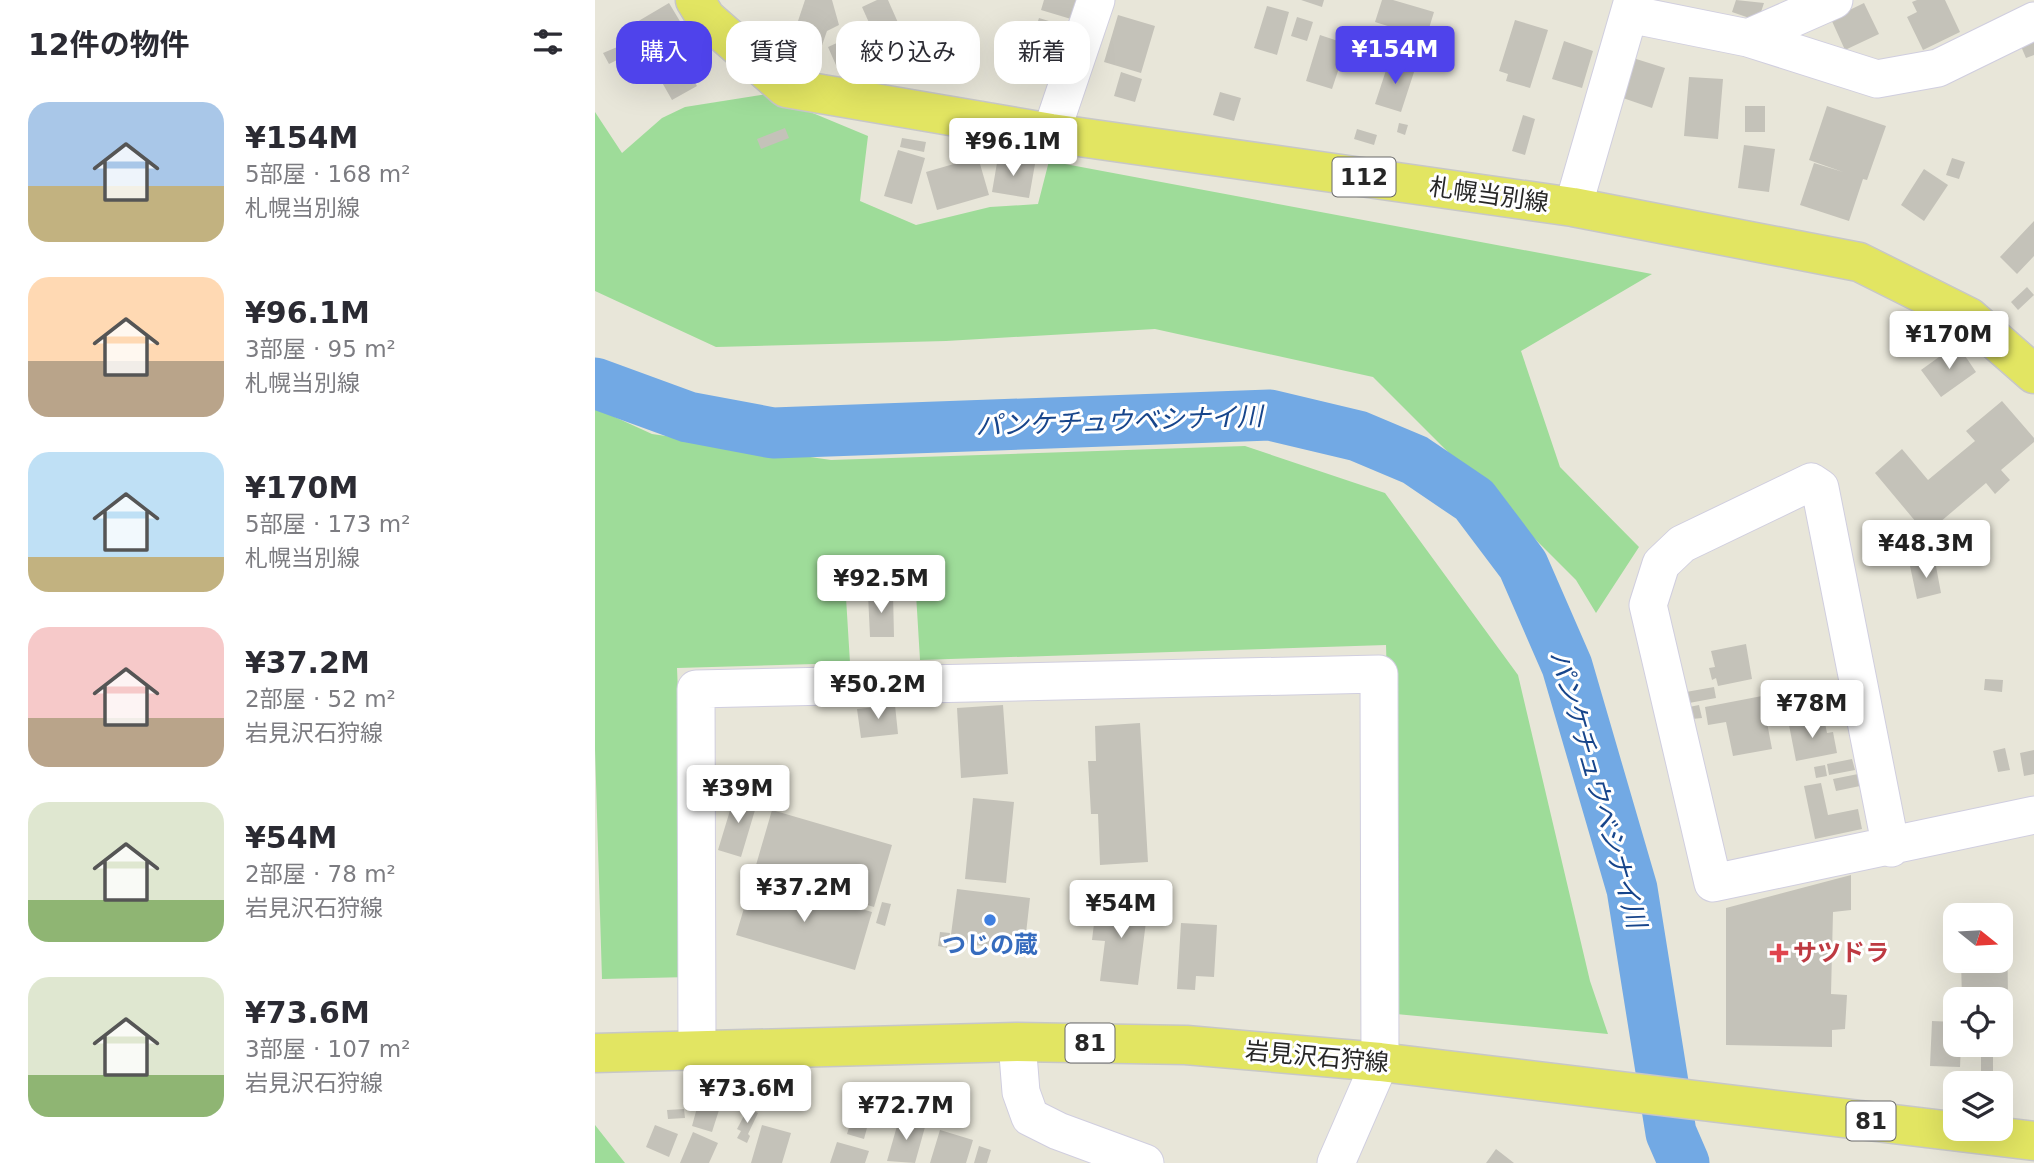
<!DOCTYPE html>
<html lang="ja">
<meta charset="utf-8">
<style>
:root{--surface:#fff;--page:#f2f2f3;--text:#2b2b33;--muted:#7c7c81;--accent:#4f43eb}
body{margin:0;font-family:"DejaVu Sans","Noto Sans JP",sans-serif;background:var(--page);color:var(--text);height:100vh;display:flex;flex-direction:column;font-size:26px;white-space:nowrap}
*{box-sizing:border-box;margin:0}
p{font-size:23px;color:var(--muted)}
.icon{flex:none;width:38px;height:38px;fill:none;stroke:currentColor;stroke-width:2;stroke-linecap:round;stroke-linejoin:round}
.map{position:relative;flex:1;overflow:hidden}
.details{display:flex;flex-direction:column;background:var(--surface);width:595px}
.details>*{flex:none}
.hud{position:absolute;left:21px;top:21px;width:665px;height:63px;display:flex;gap:14px}
.needle{width:46px;rotate:108deg}
.controls{position:absolute;left:1348px;top:903px;display:grid;gap:14px}
.controls a{display:grid;place-items:center;width:70px;height:70px;border-radius:14px;background:var(--surface);box-shadow:0 7px 28px #0002;font-size:35px}
.price{position:absolute;translate:-50% -60px;padding:0 16px;border-radius:7px;background:#fff;color:#222;font-size:23px;line-height:46px;filter:drop-shadow(0 2px 4px #0008)}
.price::after{content:'';position:absolute;left:50%;top:42px;width:21px;height:16px;margin-left:-10px;background:inherit;clip-path:polygon(0 0,100% 0,50% 100%)}
.price.selected{background:var(--accent);color:#fff}
ul{padding:0;list-style:none}
li{display:flex;align-items:center;gap:21px;height:175px;padding:0 28px}
li span{display:grid;place-items:center;flex:none;width:196px;height:140px;border-radius:21px;color:#555}
li>.icon{margin-inline-start:auto}
span .icon{width:84px;height:84px;fill:#fffc;stroke-width:1}
li b{font-size:30px}
h2{display:flex;justify-content:space-between;align-items:center;height:84px;padding:0 28px;font-size:30px}
.pill{padding:0 24px;border-radius:21px;background:var(--surface);box-shadow:0 7px 28px #0002;font-size:24px;line-height:63px}
.pill.selected{background:var(--accent);color:#fff}
main{display:flex;flex:1;min-height:0}
.map>svg:first-child{display:block}
.green{fill:#9edc99}
.lines{fill:none;stroke-linecap:round;stroke-linejoin:round}
.river{stroke:#72a9e4;stroke-width:51}
.building{fill:#c4c2b9}
.minor-casing{stroke:#d0cedf;stroke-width:39}
.major-casing{stroke:#c7c7c7;stroke-width:41}
.minor{stroke:#fff;stroke-width:37}
.major{stroke:#e2e562;stroke-width:38}
.shop-dot{fill:#3f7fe0;stroke:#fff;stroke-width:2.5}
.health-dot{fill:#e0444e;stroke:#fff;stroke-width:2.5}
.labels{text-anchor:middle;dominant-baseline:central;stroke-width:6;stroke-linejoin:round;paint-order:stroke}
.shield{fill:#fff;stroke:#686868;stroke-width:2}
.shield-label{font-size:23px;font-weight:bold;fill:#272727}
.street-label{font-size:24px;fill:#272727;stroke:#fff}
.shop-label{font-size:24px;font-weight:bold;fill:#366cbe;stroke:#fff}
.health-label{font-size:24px;font-weight:bold;fill:#be3a42;stroke:#fff;text-anchor:start}
.water-label{font-size:26px;font-style:italic;fill:#17458b;stroke:#fff}
</style>
<main>
<section class="details">
<h2>12件の物件<svg class="icon" aria-label="filters" viewBox="0 0 24 24"><path d="M4 7h16M4 17h16"/><circle cx="9" cy="7" r="2"/><circle cx="15" cy="17" r="2"/></svg></h2>
<ul>
<li><span style="background:linear-gradient(#a9c7e8 60%,#c2b280 0)"><svg class="icon" aria-label="home" viewBox="0 0 24 24"><path d="M3 11l9-7 9 7M6 9v11h12V9"/></svg></span><div><b>¥154M</b><p>5部屋 · 168 m²</p><p>札幌当別線</p></div></li>
<li><span style="background:linear-gradient(#ffd9b3 60%,#b9a48a 0)"><svg class="icon" aria-label="home" viewBox="0 0 24 24"><path d="M3 11l9-7 9 7M6 9v11h12V9"/></svg></span><div><b>¥96.1M</b><p>3部屋 · 95 m²</p><p>札幌当別線</p></div></li>
<li><span style="background:linear-gradient(#bfe0f5 75%,#c2b280 0)"><svg class="icon" aria-label="home" viewBox="0 0 24 24"><path d="M3 11l9-7 9 7M6 9v11h12V9"/></svg></span><div><b>¥170M</b><p>5部屋 · 173 m²</p><p>札幌当別線</p></div></li>
<li><span style="background:linear-gradient(#f6c9c9 65%,#b9a48a 0)"><svg class="icon" aria-label="home" viewBox="0 0 24 24"><path d="M3 11l9-7 9 7M6 9v11h12V9"/></svg></span><div><b>¥37.2M</b><p>2部屋 · 52 m²</p><p>岩見沢石狩線</p></div></li>
<li><span style="background:linear-gradient(#dfe7d0 70%,#8fb573 0)"><svg class="icon" aria-label="home" viewBox="0 0 24 24"><path d="M3 11l9-7 9 7M6 9v11h12V9"/></svg></span><div><b>¥54M</b><p>2部屋 · 78 m²</p><p>岩見沢石狩線</p></div></li>
<li><span style="background:linear-gradient(#dfe7d0 70%,#8fb573 0)"><svg class="icon" aria-label="home" viewBox="0 0 24 24"><path d="M3 11l9-7 9 7M6 9v11h12V9"/></svg></span><div><b>¥73.6M</b><p>3部屋 · 107 m²</p><p>岩見沢石狩線</p></div></li>
</ul>
</section>
<div class="map">
<svg width="1439" height="1163" viewBox="0 0 1439 1163">
<rect width="100%" height="100%" fill="#e8e6d9"/>
<path class="green" d="M172 94 273 136 265 201 321 225 395 207 443 204 454 161 1057 274 926 351 965 467 1044 547 1001 613 981 580 778 377 560 329 351 341 121 347 0 291V112L27 153 67 118 90 107Z
M0 408 57 434 236 460 650 446 790 493 923 675 995 981 1013 1034 801 1014 791 645 325 660 320 577 250 581 255 663 82 668 95 977 7 979 0 749Z
M0 1125 30 1163H0Z"/>
<g class="lines">
<path class="river" d="M0 383 93 417 178 433 675 415 763 436 820 460 879 500 928 565 972 666 1037 889 1076 1133 1089 1163"/>
</g>
<path class="building" d="M210 0H237L244 25 232 31 225 51 196 42Z
M282 0H293L327 77 313 83 298 49 288 54 267 7Z
M449 0H482L476 19 446 10Z
M706 0H729L727 7Z
M787 0H798L839 12 831 38 780 22Z
M1141 0 1169 3 1163 21 1137 12Z
M1322 0H1350L1365 32 1328 50 1312 17 1322 12 1317 2Z
M74 3 89 28 73 37 102 86 77 100 35 26Z
M1269 3 1284 34 1250 50 1236 19Z
M672 6 694 12 682 55 659 48Z
M523 15 560 26 546 73 509 62Z
M702 17 718 22 712 41 696 36Z
M444 18 467 25 457 55 434 48Z
M920 20 953 30 935 88 911 81 913 74 904 71Z
M100 27 106 37 90 47 84 36Z
M1439 29V55L1431 58 1422 37Z
M725 35 752 44 737 89 711 81Z
M255 37 266 63 244 72 233 47Z
M39 40 44 49 14 64 8 53Z
M969 41 998 51 987 88 957 79Z
M1038 58 1070 68 1057 108 1025 97Z
M794 61 820 69 806 112 780 104Z
M526 72 547 79 540 102 519 96Z
M1094 77 1128 79 1123 139 1089 136Z
M625 92 646 98 639 121 618 115Z
M1150 106H1170V132H1150Z
M1232 106 1291 126 1272 180 1268 179 1254 221 1205 205 1219 163 1248 172 1214 160Z
M928 115 940 119 930 155 917 151Z
M804 123 813 125 810 135 802 132Z
M190 128 194 138 166 149 162 139Z
M762 129 782 135 779 145 759 139Z
M307 138 331 142 329 152 305 147Z
M1149 145 1180 149 1174 192 1143 188Z
M303 150 330 158 317 204 289 196Z
M383 157 394 195 342 210 331 172Z
M403 157 440 164 434 198 397 192Z
M1357 158 1370 162 1364 179 1351 175Z
M1329 169 1353 185 1329 221 1306 205Z
M1439 221V256L1422 274 1405 257Z
M1432 287 1439 295 1423 310 1416 302Z
M1362 344 1381 372 1346 397 1326 370Z
M1407 401 1439 438V442L1406 470 1415 480 1400 494 1391 483 1331 534 1280 473 1307 449 1333 480 1380 441 1371 431Z
M1340 561 1346 593 1322 599 1315 566Z
M298 593 299 637H275L273 594Z
M1151 644 1157 679 1123 686 1121 678 1117 680 1114 668 1120 667 1116 651Z
M1390 679 1408 680 1407 692 1389 690Z
M1119 687 1121 698 1094 703 1091 692Z
M1167 696 1177 749 1138 756 1131 722 1113 725 1110 707Z
M300 705 303 734 266 738 262 709Z
M408 705 413 774 366 778 362 708Z
M1104 705 1107 718 1097 719 1094 707Z
M1229 718 1232 733 1238 732 1242 753 1201 761 1194 725Z
M545 723 553 862 505 865 503 814H496L493 761H501L500 726Z
M1410 748 1415 770 1403 772 1398 751Z
M1439 750V774L1429 776 1425 753Z
M1257 759 1260 770 1234 775 1232 764Z
M1230 765 1232 776 1221 778 1219 767Z
M1263 774 1265 786 1241 791 1238 779Z
M1226 783 1233 815 1263 809 1267 829 1220 839 1209 786Z
M140 794 163 800 146 857 123 850Z
M378 798 419 802 411 883 370 879Z
M177 810 297 845 279 907 159 872Z
M1256 875V910L1238 912 1236 994 1252 995 1250 1029 1237 1030V1047L1131 1045V908Z
M158 878 277 912 260 970 141 935Z
M362 889 435 898 429 951 355 942Z
M502 899 553 906 543 985 505 981 510 941 497 940Z
M287 902 296 904 290 926 281 923Z
M586 923 622 925 619 977 601 976 600 990 582 989Z
M1405 924H1412L1413 998 1367 999 1366 961H1405Z
M345 932 355 933 352 948 343 946Z
M1337 1021 1360 1022V1045H1366L1365 1067 1335 1066Z
M1386 1053H1398V1076H1386Z
M103 1104 124 1110 117 1132 97 1126Z
M153 1108 163 1113 153 1134 155 1136 152 1143 142 1138 146 1131 142 1129Z
M260 1108 276 1113 269 1139 252 1134Z
M89 1109 90 1118 73 1119 72 1110Z
M304 1119 330 1127 320 1163 292 1161Z
M60 1125 83 1134 74 1157 51 1147Z
M167 1125 196 1133 187 1163H156Z
M345 1130 378 1140 371 1163H335Z
M98 1132 123 1143 114 1163H85Z
M242 1142 274 1151 270 1163H235Z
M384 1146 396 1150 392 1163H379Z
M901 1149 919 1163H891Z"/>
<g class="lines">
<g class="minor-casing">
<path id="minor" d="M1034 14 1153 38 1239 0
M1153 38 1282 79 1343 68 1439 21
M456 133 501 0
M978 207 1038 0
M1296 848 1225 488 1216 482 1087 544 1066 564 1053 605 1118 883 1439 815
M422 1042 426 1092 435 1117 463 1131 550 1163
M102 1051 101 689 784 674 785 1062 741 1163"/>
</g>
<g class="major-casing">
<path id="major" d="M100 0 111 18 191 88 456 133 978 207 1264 262 1374 317 1439 374
M0 1053 422 1042 591 1045 785 1062 1439 1141"/>
</g>
<use href="#minor" class="minor"/>
<use href="#major" class="major"/>
</g>
<circle class="shop-dot" cx="395" cy="920" r="7"/>
<path class="health-dot" d="M1180.5 942.5h7v7h7v7h-7v7h-7v-7h-7v-7h7z"/>
<g class="labels">
<g class="shield">
<rect x="737.5" y="157.5" width="63" height="39" rx="5"/>
<rect x="470.5" y="1023.5" width="49" height="39" rx="5"/>
<rect x="1251.5" y="1101.5" width="49" height="39" rx="5"/>
</g>
<g class="shield-label">
<text x="769" y="177">112</text>
<text x="495" y="1043">81</text>
<text x="1276" y="1121">81</text>
</g>
<g class="street-label">
<text transform="translate(894 195) rotate(8)">札幌当別線</text>
<text transform="translate(722 1057) rotate(5)">岩見沢石狩線</text>
</g>
<g class="shop-label">
<text x="395" y="945">つじの蔵</text>
</g>
<g class="health-label">
<text x="1198" y="953">サツドラ</text>
</g>
<g class="water-label">
<text transform="translate(524 421) rotate(-2)">パンケチュウベシナイ川</text>
<text transform="translate(1003 789) rotate(74)">パンケチュウベシナイ川</text>
</g>
</g>
</svg>
<div class="controls">
<a><svg class="needle" viewBox="-14 -14 28 28"><path d="M0-13l5 13h-10z" fill="#e53935"/><path d="M0 13l5-13h-10z" fill="#7c7c81"/></svg></a>
<a><svg class="icon" aria-label="locate" viewBox="0 0 24 24"><circle cx="12" cy="12" r="6"/><path d="M12 2v4M12 18v4M2 12h4M18 12h4"/></svg></a>
<a><svg class="icon" aria-label="layers" viewBox="0 0 24 24"><path d="M12 4l9 5-9 5-9-5zM3 14l9 5 9-5"/></svg></a>
</div>
<b class="price selected" style="left:800px;top:86px">¥154M</b>
<b class="price" style="left:418px;top:178px">¥96.1M</b>
<b class="price" style="left:1354px;top:371px">¥170M</b>
<b class="price" style="left:1331px;top:580px">¥48.3M</b>
<b class="price" style="left:286px;top:615px">¥92.5M</b>
<b class="price" style="left:283px;top:721px">¥50.2M</b>
<b class="price" style="left:1217px;top:740px">¥78M</b>
<b class="price" style="left:143px;top:825px">¥39M</b>
<b class="price" style="left:209px;top:924px">¥37.2M</b>
<b class="price" style="left:526px;top:940px">¥54M</b>
<b class="price" style="left:152px;top:1125px">¥73.6M</b>
<b class="price" style="left:311px;top:1142px">¥72.7M</b>
<div class="hud">
<a class="pill selected">購入</a>
<a class="pill">賃貸</a>
<a class="pill">絞り込み</a>
<a class="pill">新着</a>
</div>
</div>
</main>
